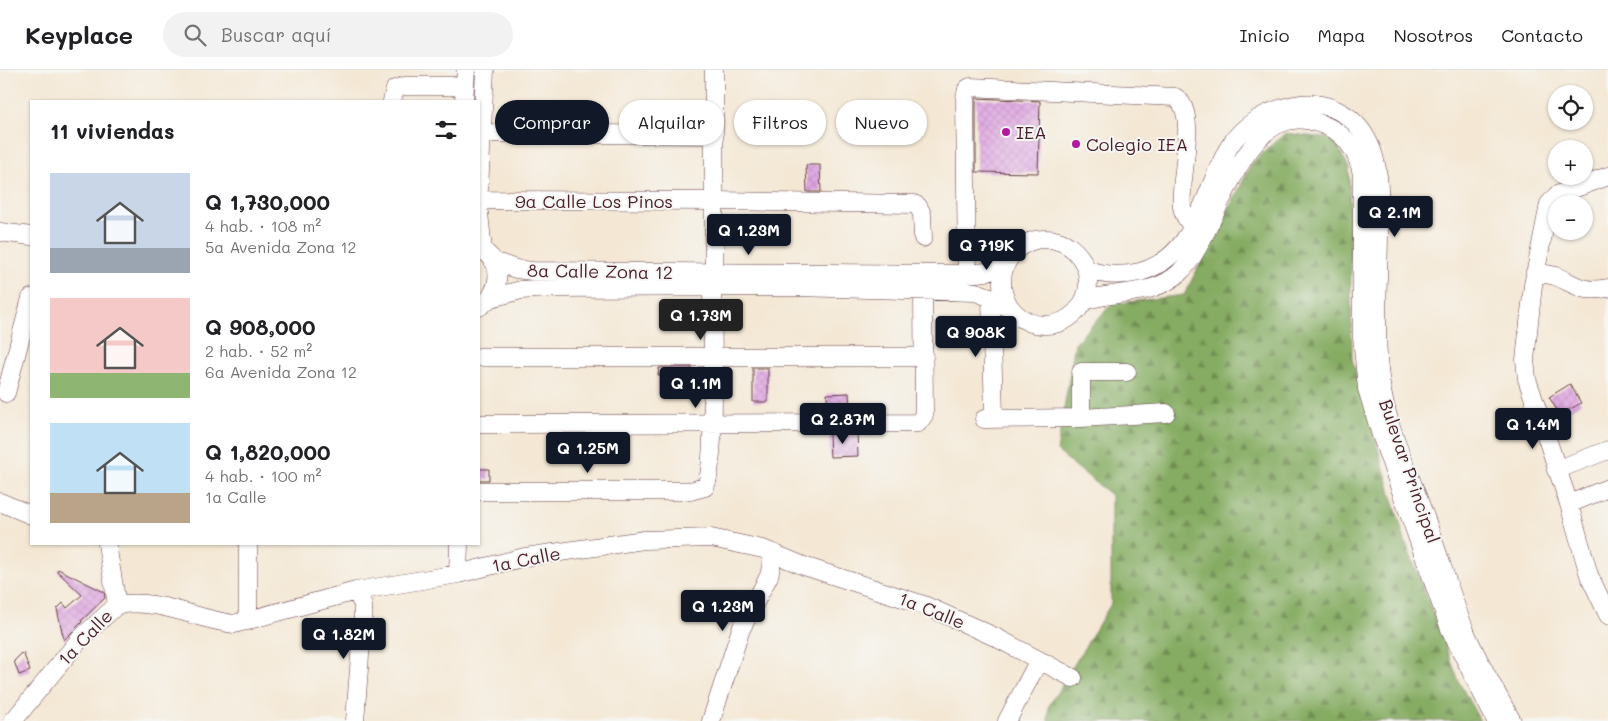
<!DOCTYPE html>
<html lang="es">
<meta charset="utf-8">
<style>
:root{--surface:#fff;--page:#f2f2f2;--text:#202124;--muted:#757577;--line:#e0e0e0;--accent:#111827}
body{margin:0;font-family:Mali,sans-serif;background:var(--page);color:var(--text);height:100vh;display:flex;flex-direction:column;font-size:19px;white-space:nowrap}
*{box-sizing:border-box;margin:0}
p{font-size:16px;color:var(--muted)}
.icon{flex:none;width:28px;height:28px;fill:none;stroke:currentColor;stroke-width:2;stroke-linecap:round;stroke-linejoin:round}
.map{position:relative;flex:1;overflow:hidden}
.drawer{position:absolute;left:30px;top:30px;width:450px;height:445px;display:flex;flex-direction:column;background:var(--surface);border-radius:0px;box-shadow:0 1px 4px #0004}
.drawer>*{flex:none}
.top-card{position:absolute;left:495px;top:30px;width:475px;height:45px;display:flex;gap:10px}
.controls{position:absolute;left:1548px;top:15px;display:grid;gap:10px}
.controls a{display:grid;place-items:center;width:45px;height:45px;border-radius:50%;background:var(--surface);box-shadow:0 1px 4px #0004;font-size:25px}
.price{position:absolute;translate:-50% -42px;padding:0 11px;border-radius:5px;background:var(--accent);color:#fff;font-size:16px;line-height:32px;filter:drop-shadow(0 1px 2px #0008)}
.price::after{content:'';position:absolute;left:50%;top:30px;width:15px;height:11px;margin-left:-8px;background:inherit;clip-path:polygon(0 0,100% 0,50% 100%)}
.price.current{background:#222;color:#fff}
ul{padding:0;list-style:none}
li{display:flex;align-items:center;gap:15px;height:125px;padding:0 20px}
li span{display:grid;place-items:center;flex:none;width:140px;height:100px;border-radius:0px;color:#555}
li>.icon{margin-inline-start:auto}
span .icon{width:60px;height:60px;fill:#fffc;stroke-width:1}
li b{font-size:21px}
h2{display:flex;justify-content:space-between;align-items:center;height:60px;padding:0 20px;font-size:21px}
.chip{padding:0 18px;border-radius:22px;background:var(--surface);box-shadow:0 1px 4px #0004;font-size:18px;line-height:45px}
.chip.current{background:var(--accent);color:#fff}
header{display:flex;align-items:center;gap:30px;box-sizing:border-box;height:70px;padding:0 25px;background:var(--surface);border-bottom:1px solid var(--line)}
header strong{font-size:24px}
nav{display:flex;gap:28px;margin-inline-start:auto;font-size:18px}
.search{width:350px;height:45px;background:var(--page);display:flex;align-items:center;gap:12px;box-sizing:border-box;padding:0 18px;border-radius:28px;color:var(--muted);font-size:19px}
.map>svg:first-child{display:block}
.forest{fill:url(#forest-firs);stroke:#686646}
.building{fill:url(#building-cross-hatch)}
.lines{fill:none;stroke-linecap:round;stroke-linejoin:round}
.minor-casing{stroke:#643d44;stroke-width:19}
.minor{stroke:#fff;stroke-width:18}
.poi-dot{fill:#b5179e;stroke:#f6f6f2;stroke-width:2}
.labels{text-anchor:middle;dominant-baseline:central;stroke-width:4;stroke-linejoin:round;paint-order:stroke}
.poi-label{font-size:18px;fill:#4a1f2b;stroke:#f6f6f2;text-anchor:start}
.street-label{font-size:18px;fill:#4a1f2b;stroke:#f6f6f2}
</style>
<header>
<strong>Keyplace</strong>
<div class="search"><svg class="icon" aria-label="search" viewBox="0 0 24 24"><circle cx="10" cy="10" r="6"/><path d="M15 15l6 6"/></svg>Buscar aquí</div>
<nav><a>Inicio</a><a>Mapa</a><a>Nosotros</a><a>Contacto</a></nav>
</header>
<div class="map">
<svg width="1608" height="651" viewBox="0 0 1608 651">
<defs>
<pattern id="forest-firs" width="22" height="20" patternUnits="userSpaceOnUse" patternTransform="scale(1.25)"><rect width="22" height="20" fill="#85ac62"/><path d="M5 1l3.5 6h-7zM16 11l3.5 6h-7z" fill="#6f8b51"/></pattern>
<pattern id="building-cross-hatch" width="8" height="8" patternUnits="userSpaceOnUse" patternTransform="scale(1.25)"><rect width="8" height="8" fill="#dfa6e2"/><path d="M0 0l8 8M0 8l8-8" fill="none" stroke="#c18ec2"/></pattern>
</defs>
<rect width="100%" height="100%" fill="#f6f6f2"/>
<filter id="ink" filterUnits="userSpaceOnUse"><feTurbulence type="fractalNoise" baseFrequency=".02" numOctaves="2"/><feDisplacementMap in="SourceGraphic" scale="10" xChannelSelector="R" yChannelSelector="G"/><feConvolveMatrix kernelMatrix="1 2 1 2 8 2 1 2 1" color-interpolation-filters="sRGB"/></filter>
<filter id="wash" filterUnits="userSpaceOnUse"><feTurbulence type="fractalNoise" baseFrequency=".0096" numOctaves="4" result="noise"/><feDisplacementMap in="SourceGraphic" scale="20" xChannelSelector="R" yChannelSelector="G"/><feGaussianBlur stdDeviation="1.12" result="paint"/><feColorMatrix in="noise" values="0 0 0 0 0 0 0 0 0 0 0 0 0 0 0 0 0 1.4 0 .05"/><feComposite in="paint" operator="in"/></filter>
<g filter="url(#wash)">
<rect width="100%" height="100%" fill="#f4e8d5"/>
<path class="forest" d="M1285 63 1333 69 1349 98 1352 289 1405 471 1459 612 1480 651H1048L1049 636 1111 534V425L1057 381 1075 273 1112 234 1184 225 1253 92Z"/>
<g id="blocks">
<path class="building" d="M976 28 1040 31 1038 103 976 102Z
M806 95H820L821 122H807Z
M659 298H692L691 306 658 305Z
M753 298H768V332H753Z
M1570 314 1581 333 1560 345 1549 327Z
M849 323 850 343H828L827 324Z
M829 364H857L858 386 830 387Z
M479 399H489V410H479Z
M58 499 104 522 105 528 81 551 82 552 64 570 57 539 63 533 67 538 82 525 57 501Z
M23 582 30 601 19 605 14 591Z"/>
</g>
</g>
<g filter="url(#ink)">
<use href="#blocks" fill-opacity="0" stroke="#643d44" stroke-width="1"/>
<g class="lines">
<g class="minor-casing">
<path id="minor" d="M392 31 395 19 404 16H465
M464 31 466 0
M482 63 714 65
M1608 106 1557 125 1549 134 1533 215 1525 290 1527 309 1569 434 1589 505 1608 545
M479 119 485 0
M479 130 713 131 914 134 918 136 922 144 923 168
M479 143 483 181
M0 162 31 166
M1002 212a43 43 0 1 1 86 0a43 43 0 1 1-86 0Z
M479 179C506 190 501 225 479 237
M493 191 516 199 532 201 967 204 986 202 1006 192
M1086 199C1103 206 1122 206 1140 202 1197 186 1203 122 1229 77 1243 54 1268 40 1294 35 1324 29 1354 43 1368 71 1382 99 1379 129 1379 159 1379 208 1374 260 1380 308 1385 352 1406 395 1421 436 1437 478 1449 521 1466 563 1479 593 1496 622 1512 651
M714 202V0
M1535 202C1541 204 1549 204 1555 206 1578 215 1580 223 1608 218
M967 204 965 28 967 19 970 17 1175 27C1200 42 1178 112 1182 137 1183 145 1188 151 1193 157
M991 227 994 348
M491 228 521 220 551 218 797 217 976 222 997 230 1011 240
M1084 231C1115 220 1155 227 1180 202 1221 162 1241 23 1321 54 1345 62 1357 80 1362 104V267L1367 319 1380 362 1450 559 1496 651
M479 287H924
M6 323 31 228
M1081 348V302H1127
M984 349 1081 348 1166 343
M479 354 918 353 924 345 923 220
M1556 400 1608 380
M479 421H690L705 417C717 400 712 247 712 217
M0 432 31 445
M1569 434 1608 418
M107 474 117 535
M458 504 459 474
M248 551V474
M13 651 81 568 117 535C163 528 192 549 234 554L356 521 458 504 525 487 644 470 711 468 763 479 804 496 924 535 995 567 1073 608
M355 651 363 546V535L356 521
M711 651 741 559 769 506 774 483
M1007 651 1039 590"/>
</g>
<use href="#minor" class="minor"/>
</g>
</g>
<g class="poi-dot">
<circle cx="1006" cy="62" r="5"/>
<circle cx="1076" cy="74" r="5"/>
</g>
<g class="labels">
<g class="poi-label">
<text x="1016" y="62">IEA</text>
<text x="1086" y="74">Colegio IEA</text>
</g>
<g class="street-label">
<text x="594" y="131">9a Calle Los Pinos</text>
<text transform="translate(600 201) rotate(1)">8a Calle Zona 12</text>
<text transform="translate(1410 401) rotate(71)">Bulevar Principal</text>
<text transform="translate(526 489) rotate(-11)">1a Calle</text>
<text transform="translate(932 540) rotate(22)">1a Calle</text>
<text transform="translate(85 567) rotate(-46)">1a Calle</text>
</g>
</g>
</svg>
<div class="controls">
<a><svg class="icon" aria-label="locate" viewBox="0 0 24 24"><circle cx="12" cy="12" r="6"/><path d="M12 2v4M12 18v4M2 12h4M18 12h4"/></svg></a>
<a>+</a>
<a>−</a>
</div>
<b class="price" style="left:1395px;top:168px">Q 2.1M</b>
<b class="price" style="left:749px;top:186px">Q 1.23M</b>
<b class="price" style="left:987px;top:201px">Q 719K</b>
<b class="price current" style="left:701px;top:271px">Q 1.73M</b>
<b class="price" style="left:976px;top:288px">Q 908K</b>
<b class="price" style="left:696px;top:339px">Q 1.1M</b>
<b class="price" style="left:843px;top:375px">Q 2.87M</b>
<b class="price" style="left:1533px;top:380px">Q 1.4M</b>
<b class="price" style="left:588px;top:404px">Q 1.25M</b>
<b class="price" style="left:723px;top:562px">Q 1.23M</b>
<b class="price" style="left:344px;top:590px">Q 1.82M</b>
<div class="top-card">
<a class="chip current">Comprar</a>
<a class="chip">Alquilar</a>
<a class="chip">Filtros</a>
<a class="chip">Nuevo</a>
</div>
<section class="drawer">
<h2>11 viviendas<svg class="icon" aria-label="filters" viewBox="0 0 24 24"><path d="M4 7h16M4 17h16"/><circle cx="9" cy="7" r="2"/><circle cx="15" cy="17" r="2"/></svg></h2>
<ul>
<li><span style="background:linear-gradient(#c9d6e8 75%,#9aa5b1 0)"><svg class="icon" aria-label="home" viewBox="0 0 24 24"><path d="M3 11l9-7 9 7M6 9v11h12V9"/></svg></span><div><b>Q 1,730,000</b><p>4 hab. · 108 m²</p><p>5a Avenida Zona 12</p></div></li>
<li><span style="background:linear-gradient(#f6c9c9 75%,#8fb573 0)"><svg class="icon" aria-label="home" viewBox="0 0 24 24"><path d="M3 11l9-7 9 7M6 9v11h12V9"/></svg></span><div><b>Q 908,000</b><p>2 hab. · 52 m²</p><p>6a Avenida Zona 12</p></div></li>
<li><span style="background:linear-gradient(#bfe0f5 70%,#b9a48a 0)"><svg class="icon" aria-label="home" viewBox="0 0 24 24"><path d="M3 11l9-7 9 7M6 9v11h12V9"/></svg></span><div><b>Q 1,820,000</b><p>4 hab. · 100 m²</p><p>1a Calle</p></div></li>
</ul>
</section>
</div>
